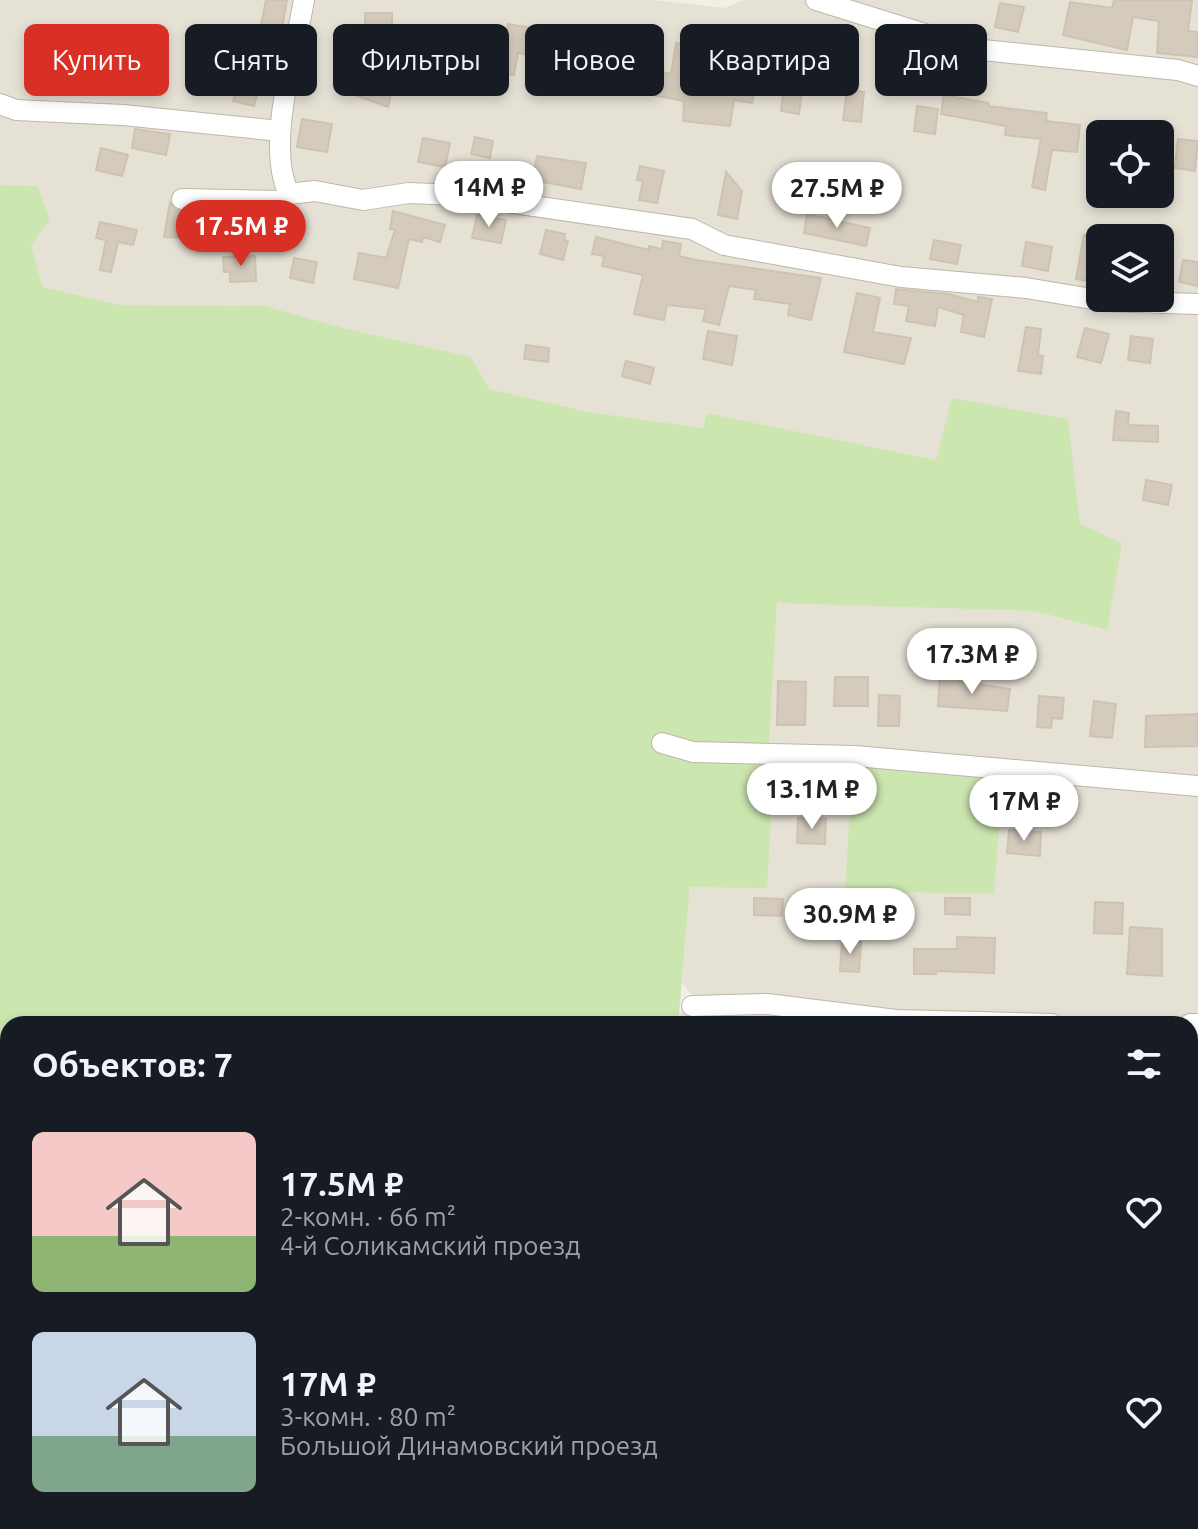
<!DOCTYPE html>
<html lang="ru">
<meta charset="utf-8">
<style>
:root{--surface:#171b24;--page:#20242c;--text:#f1f3f6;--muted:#9ea1a6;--accent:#d93025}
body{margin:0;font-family:Ubuntu,sans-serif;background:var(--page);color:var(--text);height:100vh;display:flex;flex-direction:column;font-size:30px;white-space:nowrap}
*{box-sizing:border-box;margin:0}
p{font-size:26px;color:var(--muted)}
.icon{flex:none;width:44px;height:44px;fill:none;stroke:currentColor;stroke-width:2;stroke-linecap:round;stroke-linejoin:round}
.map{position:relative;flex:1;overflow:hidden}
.panel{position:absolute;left:0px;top:1016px;width:1198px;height:514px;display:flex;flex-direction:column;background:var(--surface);border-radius:24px 24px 0 0;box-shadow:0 4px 12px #0003}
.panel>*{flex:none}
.top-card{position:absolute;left:24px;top:24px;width:1150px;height:72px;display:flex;gap:16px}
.controls{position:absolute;left:1086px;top:120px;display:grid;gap:16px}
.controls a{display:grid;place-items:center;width:88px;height:88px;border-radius:12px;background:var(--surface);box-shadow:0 4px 12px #0003;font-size:40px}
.price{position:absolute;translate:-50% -68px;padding:0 18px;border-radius:28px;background:#fff;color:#222;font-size:26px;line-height:52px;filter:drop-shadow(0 2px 4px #0008)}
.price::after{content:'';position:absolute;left:50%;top:48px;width:24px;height:18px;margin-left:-12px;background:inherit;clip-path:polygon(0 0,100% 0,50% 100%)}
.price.current{background:var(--accent);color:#fff}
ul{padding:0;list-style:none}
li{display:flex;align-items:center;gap:24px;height:200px;padding:0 32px}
li span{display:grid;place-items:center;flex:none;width:224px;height:160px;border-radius:12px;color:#555}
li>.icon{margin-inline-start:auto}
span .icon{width:96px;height:96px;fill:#fffc;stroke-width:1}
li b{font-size:34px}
h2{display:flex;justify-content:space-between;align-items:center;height:96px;padding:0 32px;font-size:34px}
.chip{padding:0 28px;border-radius:12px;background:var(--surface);box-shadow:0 4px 12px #0003;font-size:28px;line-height:72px}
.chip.current{background:var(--accent);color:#fff}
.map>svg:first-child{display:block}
.residential{fill:#e6e1d5;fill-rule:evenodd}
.green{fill:#cce6b0}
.building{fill:#d4cbbc;stroke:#cec3b0;stroke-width:2}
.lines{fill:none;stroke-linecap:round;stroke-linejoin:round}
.street-casing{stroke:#beb7a9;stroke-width:22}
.street{stroke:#fff;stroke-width:20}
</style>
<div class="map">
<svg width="1198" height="1529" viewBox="0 0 1198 1529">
<rect width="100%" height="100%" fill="#f3efe6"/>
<path class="residential" d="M0 0H299L275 140 277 189 291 199 407 198 1198 310V780L769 751 777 602 1034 611 1107 630 936 460 707 413 703 428 589 412 489 389 347 329 266 306 120 305 43 287 31 245 37 186 0 185Z
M308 0H654L724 8 744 0H806L869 23 1198 82V298L1160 297V238H1100V296L897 272 703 230 292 185 285 128ZM1100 134H1160V194H1100Z
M843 0H1198V70L976 43Z
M1001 780 1065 781 1198 791V1018L1139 1022 898 1014 693 996 682 983 690 887 771 801 850 804 994 894Z
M766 1008 946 1024H675L679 1014 697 1010Z
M1190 1028H1198V1252L1190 1253Z
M1190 1264H1198V1468H1190Z
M1190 1479 1198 1480V1529H1045V1522H1190Z"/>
<path class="green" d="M0 185 37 186 50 220 31 245 43 287 120 305 266 306 347 329 471 357 489 389 589 412 703 428 707 413 936 460 952 398 1068 419 1080 524 1122 543 1107 630 1034 611 777 603 769 751 1004 762 994 894 845 891 850 805 772 801 767 888 690 887 679 1014 675 1024H8V1522H1045V1529H0Z"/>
<path class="building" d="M266 0H287L279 44 258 40Z
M1114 0H1192L1188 31 1198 32V57L1157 53 1159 21 1133 17 1127 50 1063 35 1070 2 1112 8Z
M1000 3 1024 7 1018 32 995 27Z
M365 13H392V37H365Z
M508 24 589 37 588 41 630 49 625 71 518 53 514 75 488 71 491 54 504 56Z
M676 43 731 53V48L761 52 759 65 774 67 772 84 756 82 752 103 734 100 730 126 683 121 684 101 652 95 657 71 671 74Z
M358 58 397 67 388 107 352 94Z
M106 67 141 75 136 94 102 86Z
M242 71 262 77 254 106 233 101Z
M784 87 802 89 799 114 781 111Z
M847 90 864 92 861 122 843 120Z
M944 95 989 103V106L1047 113 1046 121 1080 125 1077 152 1052 150 1045 190 1032 187 1041 139 1005 135 1006 126 941 114Z
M917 106 938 109 935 134 914 131Z
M302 119 332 124 327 152 297 147Z
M135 129 170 134 166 155 132 148Z
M475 137 493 141 490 158 471 154Z
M423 138 450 143 445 167 418 162Z
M1178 139 1198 141 1195 171 1175 168Z
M101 148 128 155 122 176 96 170Z
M537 156 586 163 581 189 532 180Z
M640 166 664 171 657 203 639 200 643 181 637 180Z
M726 172 742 191 737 219 718 215Z
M170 202 176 210 197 214 193 238 164 237Z
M393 211 445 225 440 242 423 237 422 242 409 239 398 288 354 279 359 253 386 258 395 230 390 229Z
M807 214 870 228 866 246 804 233Z
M477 215 506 220 501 243 472 238Z
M100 222 137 230 133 245 118 242 111 272 100 270 106 240 96 238Z
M546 230 565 234 564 240 568 241 563 260 540 254Z
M1084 235 1100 238V283L1076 279Z
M596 237 649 250V246L662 249 663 241 681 244 679 256 696 260 821 278 811 320 788 315 790 304 754 299 756 290 729 286 719 325 703 321 706 309 667 305 664 320 634 314 643 275 602 266 604 256 592 254Z
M934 240 961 245 957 264 930 259Z
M1026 242 1052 247 1048 271 1022 266Z
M255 256 256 281 230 282V272H224L223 257Z
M294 258 317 262 313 283 290 278Z
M1183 260 1198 262V286L1179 282Z
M896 289 948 294 978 302V297L992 299 984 337 961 332 964 315 938 307 935 326 906 321 909 306 894 304Z
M857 293 880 298 873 332 911 338 904 364 844 352Z
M1026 327 1041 329 1038 355 1043 356 1041 374 1018 371Z
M1085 328 1109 334 1101 363 1077 357Z
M708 331 737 336 732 365 703 359Z
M1131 336 1153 339 1150 363 1128 360Z
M526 345 549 348 548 362 524 359Z
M626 361 654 368 650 384 622 376Z
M1116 411 1129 413 1128 425 1158 426V442L1113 440Z
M1146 480 1172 485 1168 505 1143 500Z
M835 677H868V706H834Z
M940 678 1010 689 1007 711 938 706Z
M778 681 806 682 805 725H777Z
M879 695 900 696 899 726H878Z
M1039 696 1064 698 1062 719 1052 718 1051 728 1037 727Z
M1094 701 1116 704 1112 738 1090 736Z
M1198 714V746L1145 747 1146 716Z
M798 818 826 819 825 844 797 843Z
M1009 830 1041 832 1040 856 1007 853Z
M754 898 783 899 782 916 754 915Z
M945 898H970V915L945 914Z
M1095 902 1123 903 1122 934 1094 933Z
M1130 927 1162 929V976L1127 974Z
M957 937 995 938 994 973 936 971V974H914V949H957Z
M842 941 861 942 859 972 840 971Z"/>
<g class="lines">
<g class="street-casing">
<path id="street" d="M816 0 973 49 1178 70 1198 76
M0 104 16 110 123 115 280 131
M289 194C265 145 295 53 304 0
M182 199 282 201 289 194 315 191 363 200 409 193 458 195 692 229 724 245 901 277 1026 288 1104 301 1198 304
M662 743 693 752 855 756 1198 786
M692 1006 767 1004 896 1020 1052 1024
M1190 1024H1198
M1190 1259H1198
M1190 1473H1198
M783 1529V1522
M1039 1529 1040 1522"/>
</g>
<use href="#street" class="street"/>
</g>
</svg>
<div class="controls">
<a><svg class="icon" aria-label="locate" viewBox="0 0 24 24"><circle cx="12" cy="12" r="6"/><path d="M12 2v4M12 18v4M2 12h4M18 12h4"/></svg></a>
<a><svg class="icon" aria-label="layers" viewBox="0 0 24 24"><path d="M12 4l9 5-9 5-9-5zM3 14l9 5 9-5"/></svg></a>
</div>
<b class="price" style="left:489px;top:229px">14M ₽</b>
<b class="price" style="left:837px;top:230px">27.5M ₽</b>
<b class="price current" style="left:241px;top:268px">17.5M ₽</b>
<b class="price" style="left:972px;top:696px">17.3M ₽</b>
<b class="price" style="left:812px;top:831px">13.1M ₽</b>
<b class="price" style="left:1024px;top:843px">17M ₽</b>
<b class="price" style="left:850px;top:956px">30.9M ₽</b>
<div class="top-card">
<a class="chip current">Купить</a>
<a class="chip">Снять</a>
<a class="chip">Фильтры</a>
<a class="chip">Новое</a>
<a class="chip">Квартира</a>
<a class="chip">Дом</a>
</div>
<section class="panel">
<h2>Объектов: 7<svg class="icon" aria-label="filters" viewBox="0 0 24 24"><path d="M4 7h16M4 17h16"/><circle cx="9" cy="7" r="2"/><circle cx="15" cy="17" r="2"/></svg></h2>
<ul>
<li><span style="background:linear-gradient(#f6c9c9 65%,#8fb573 0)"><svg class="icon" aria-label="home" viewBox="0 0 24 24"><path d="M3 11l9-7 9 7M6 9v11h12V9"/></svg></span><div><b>17.5M ₽</b><p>2-комн. · 66 m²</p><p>4-й Соликамский проезд</p></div><svg class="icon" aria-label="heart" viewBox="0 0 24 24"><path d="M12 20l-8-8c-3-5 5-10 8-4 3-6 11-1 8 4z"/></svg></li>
<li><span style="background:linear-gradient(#c9d6e8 65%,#7fa58c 0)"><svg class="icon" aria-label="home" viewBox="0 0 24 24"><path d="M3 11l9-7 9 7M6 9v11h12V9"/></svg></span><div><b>17M ₽</b><p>3-комн. · 80 m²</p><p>Большой Динамовский проезд</p></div><svg class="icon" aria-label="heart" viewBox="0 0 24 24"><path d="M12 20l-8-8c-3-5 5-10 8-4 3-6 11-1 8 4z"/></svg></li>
</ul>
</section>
</div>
